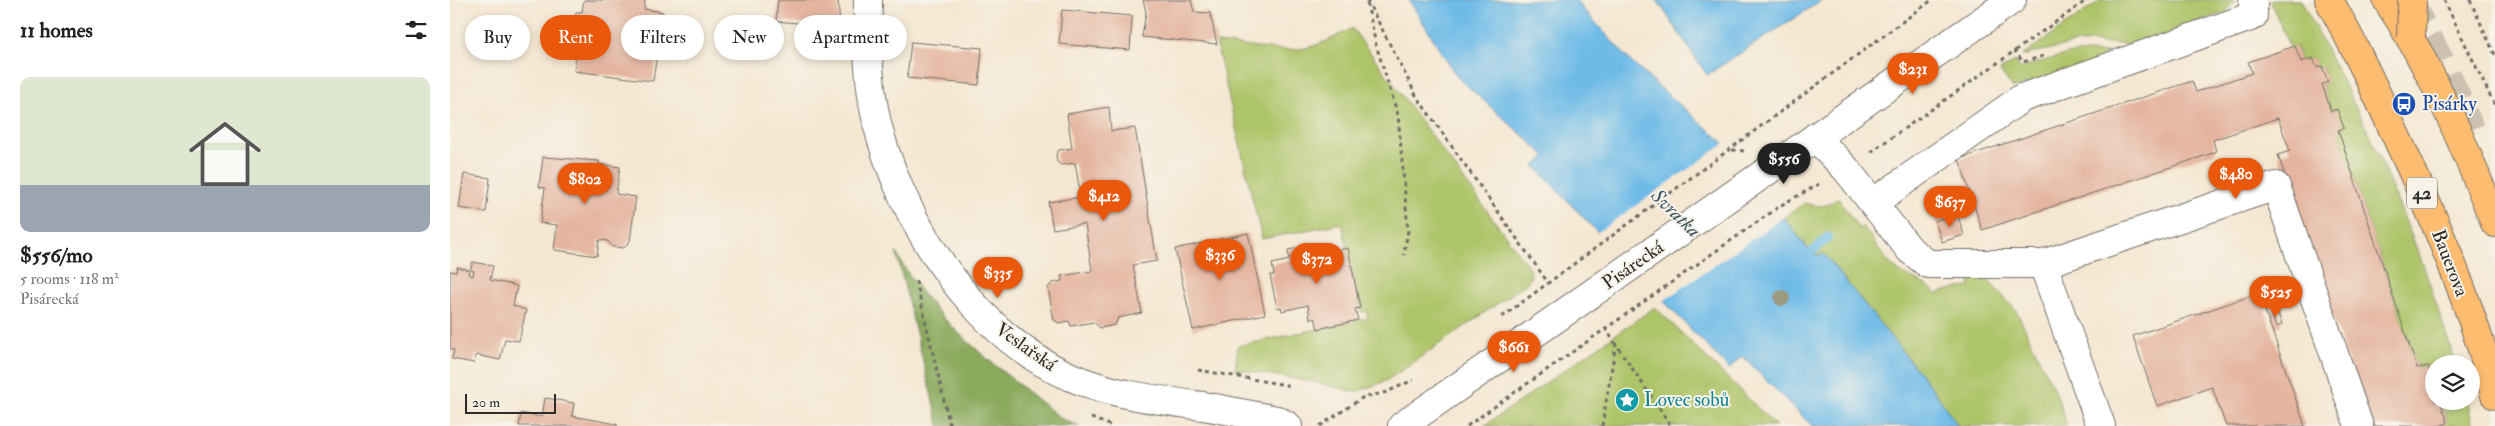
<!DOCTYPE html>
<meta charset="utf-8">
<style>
:root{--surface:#fff;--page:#f2f2f2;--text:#222;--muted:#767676;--line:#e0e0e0;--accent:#ea580c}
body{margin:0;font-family:"IM FELL Double Pica",serif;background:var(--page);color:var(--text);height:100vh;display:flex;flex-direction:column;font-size:19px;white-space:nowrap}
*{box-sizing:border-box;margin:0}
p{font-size:16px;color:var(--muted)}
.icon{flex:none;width:28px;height:28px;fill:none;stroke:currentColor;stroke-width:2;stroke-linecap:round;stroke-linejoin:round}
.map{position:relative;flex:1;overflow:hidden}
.panel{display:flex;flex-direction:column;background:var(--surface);width:450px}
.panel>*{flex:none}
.banner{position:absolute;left:15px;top:15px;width:475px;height:45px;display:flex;gap:10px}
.fabs{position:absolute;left:1975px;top:355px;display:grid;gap:10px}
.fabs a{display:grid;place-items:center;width:55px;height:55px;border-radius:50%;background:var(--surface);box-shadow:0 2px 8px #0003;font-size:25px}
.scale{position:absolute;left:15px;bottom:12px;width:91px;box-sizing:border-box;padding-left:5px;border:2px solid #2b2b2b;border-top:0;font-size:14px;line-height:18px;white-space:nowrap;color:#2b2b2b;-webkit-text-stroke:4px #f7f3e8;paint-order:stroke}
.price{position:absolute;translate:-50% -42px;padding:0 11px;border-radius:18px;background:var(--accent);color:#fff;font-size:16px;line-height:32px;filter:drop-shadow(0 1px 2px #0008)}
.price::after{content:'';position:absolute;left:50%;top:30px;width:15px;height:11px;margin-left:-8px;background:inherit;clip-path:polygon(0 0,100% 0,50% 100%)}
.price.current{background:#222;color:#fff}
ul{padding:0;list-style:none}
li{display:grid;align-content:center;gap:10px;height:265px;padding:0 20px}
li+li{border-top:1px solid var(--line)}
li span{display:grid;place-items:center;height:155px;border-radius:10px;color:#555}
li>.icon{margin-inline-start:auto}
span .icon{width:90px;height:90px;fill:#fffc;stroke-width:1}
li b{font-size:21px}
h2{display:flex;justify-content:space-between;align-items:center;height:60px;padding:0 20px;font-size:21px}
.chip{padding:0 18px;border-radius:22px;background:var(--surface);box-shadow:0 2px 8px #0003;font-size:18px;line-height:45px}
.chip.current{background:var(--accent);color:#fff}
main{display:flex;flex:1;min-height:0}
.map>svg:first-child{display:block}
.green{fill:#aec469;stroke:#6c784a}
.forest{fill:#8aaa5d;stroke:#5a6a44}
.water{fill:#6ebbe8;stroke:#4c738a}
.pier{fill:#f4e7d1}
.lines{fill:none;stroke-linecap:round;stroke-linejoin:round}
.stream{stroke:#6ebbe8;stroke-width:9}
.building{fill:#e4b49e}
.highway-tunnel{stroke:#ccc1b0;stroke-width:28;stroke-dasharray:28 14;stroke-linecap:butt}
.minor-casing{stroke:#716d65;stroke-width:30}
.highway-casing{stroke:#716d65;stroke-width:30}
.path{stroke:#716d65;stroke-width:3;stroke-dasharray:4 4;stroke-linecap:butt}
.minor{stroke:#fff;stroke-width:28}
.highway{stroke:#fdbc70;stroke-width:28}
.highway-bridge-casing{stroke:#716d65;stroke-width:30;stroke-linecap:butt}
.highway-bridge{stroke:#fdbc70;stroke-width:28}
.tree{fill:#9b9980}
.labels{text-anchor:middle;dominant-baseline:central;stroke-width:4;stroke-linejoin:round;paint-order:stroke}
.shield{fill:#f7f3e8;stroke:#686764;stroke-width:1}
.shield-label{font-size:18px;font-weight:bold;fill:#2b2b2b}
.transit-label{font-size:19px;fill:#164399;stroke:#f7f3e8;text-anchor:start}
.street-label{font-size:19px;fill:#2b2b2b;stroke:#f7f3e8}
.culture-label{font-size:19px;fill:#0d838f;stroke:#f7f3e8;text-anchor:start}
.water-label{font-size:20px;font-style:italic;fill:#3f5664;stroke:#f7f3e8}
</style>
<main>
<section class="panel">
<h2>11 homes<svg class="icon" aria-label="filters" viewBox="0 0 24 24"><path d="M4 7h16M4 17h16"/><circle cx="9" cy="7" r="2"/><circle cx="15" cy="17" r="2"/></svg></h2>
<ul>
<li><span style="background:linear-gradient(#dfe7d0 70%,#9aa5b1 0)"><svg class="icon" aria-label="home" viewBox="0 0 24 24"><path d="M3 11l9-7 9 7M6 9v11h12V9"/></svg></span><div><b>$556/mo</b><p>5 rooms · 118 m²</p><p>Pisárecká</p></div></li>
</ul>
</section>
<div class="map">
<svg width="2045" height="426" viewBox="0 0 2045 426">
<rect width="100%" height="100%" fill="#f7f3e8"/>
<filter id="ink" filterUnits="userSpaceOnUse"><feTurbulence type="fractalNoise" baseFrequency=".02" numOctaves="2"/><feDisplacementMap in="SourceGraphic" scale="10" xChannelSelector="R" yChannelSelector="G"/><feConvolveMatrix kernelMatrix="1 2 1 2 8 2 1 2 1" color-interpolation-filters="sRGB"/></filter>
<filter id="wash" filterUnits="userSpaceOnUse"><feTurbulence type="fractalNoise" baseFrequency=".0096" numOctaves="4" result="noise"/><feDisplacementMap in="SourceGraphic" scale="20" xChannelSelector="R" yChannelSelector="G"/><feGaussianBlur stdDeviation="1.12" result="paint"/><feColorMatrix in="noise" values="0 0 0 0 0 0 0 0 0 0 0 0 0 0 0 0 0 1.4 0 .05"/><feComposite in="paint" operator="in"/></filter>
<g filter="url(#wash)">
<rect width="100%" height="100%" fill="#f4e7d1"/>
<path class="green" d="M1651 0H1785L1776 12 1688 45 1643 42 1621 44 1572 56Z
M1820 0H1851L1922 139 1973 264 2006 364H1984V383L1978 366 1967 368 1888 130 1887 109 1881 111 1872 84 1877 82 1873 67 1867 68 1863 58 1851 62 1846 46 1840 48Z
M902 28 1080 269 1081 277 1076 284 936 381 906 392 864 382 785 369 788 346 918 318 916 311 911 312 892 223 812 239 766 43C793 45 830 53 856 48 873 44 887 36 902 28Z
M1637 52 1659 53 1637 66 1563 88 1550 71 1565 61 1570 68 1618 54Z
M1388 198 1409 229 1413 226C1424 241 1434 261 1450 272 1462 280 1477 282 1486 294L1506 288 1520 287V280L1534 276 1566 310 1608 398 1617 426H1508L1485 392 1374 254 1365 256 1333 218 1355 203C1368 207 1375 208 1388 198Z
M1205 307 1326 426H1034L1185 321Z
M1990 401H2017L2023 426H1989L1998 422Z"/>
<path class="forest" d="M446 252C480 320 554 372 612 419L629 426H489Z"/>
<path class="water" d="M959 0H1125L1182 63 1282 150 1361 253 1365 256 1374 254 1485 392 1508 426H1362L1292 356 1279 369 1084 166 1096 156 1007 77Z
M1207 0H1372L1257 75Z"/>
<path class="pier" d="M1277 142 1335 216 1212 302 1145 234Z"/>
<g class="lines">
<path class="stream" d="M1361 253 1378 237"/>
</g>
<g id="blocks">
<path class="building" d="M134 0H195L194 9 213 12 203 81 124 71 127 47 121 46 123 34 115 33 117 23 124 24 126 12H132Z
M328 0H388L390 27 326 21Z
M693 0H741L744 12 760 13 767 44 692 37 696 12Z
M612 10 682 16 680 50 609 44Z
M461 42 532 48 529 85 457 78Z
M1845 46 1851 62 1863 58 1867 68 1872 66 1878 82 1872 84 1881 111 1887 109 1894 128 1888 130 1967 368 1978 366 1984 383V401H1990L1998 423 1989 426H1923L1913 399 1911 400 1828 155 1840 151 1828 118 1763 140 1766 152 1532 230 1509 159 1742 81 1746 92 1802 73 1798 62Z
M659 107 661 131 685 128 707 261 683 265 692 313 668 318 665 325 650 328 644 322 621 326 619 321 609 323 604 320 598 288 602 283 612 281 611 276 642 271 635 224 603 229 598 202 631 197 625 163 611 165 607 162 606 154 609 150 622 148 617 114Z
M93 157 149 161V164L170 167 166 194 186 197 180 241 174 248 162 247 158 241 149 240 147 256 104 250 107 225 90 223 95 188 89 187Z
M14 174 40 178 36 212 9 208Z
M1507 213 1514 235 1492 242 1485 221Z
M798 233 815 314 743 330 725 249Z
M869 244 872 254 898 248 910 308 905 309 908 320 868 329 865 318 860 319 858 305 832 311 831 307 827 308 820 275H824L822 264 839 260 838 250Z
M23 262 43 266 40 280 67 286 63 306 76 310 69 341 55 339 50 360 26 355 24 363 2 359 4 350 0 349V271L6 272 7 267 19 270 18 274 23 276 24 271 20 270Z
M1809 293 1855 426H1776L1762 387 1707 406 1683 336Z
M1827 310 1832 325 1826 327 1821 312Z
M95 398 124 403 122 416 167 424V426H69L71 413 92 417Z"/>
</g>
</g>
<g filter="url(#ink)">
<use href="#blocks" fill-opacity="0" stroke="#716d65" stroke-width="1"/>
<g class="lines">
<path class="highway-tunnel" d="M1959 0 1995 70 2021 130"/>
<g class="minor-casing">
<path id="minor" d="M418 0C417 45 418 95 431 138 459 232 528 337 621 377 663 395 708 400 753 406 777 410 802 415 827 420L838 426
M1365 137 1396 169 1460 250 1478 264H1593L1826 186 1909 426
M1423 203 1572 98 1803 16V0
M1593 264 1651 426
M952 426 1562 0"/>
</g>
<g class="highway-casing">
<path id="highway" d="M1879 0C1904 44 1925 90 1946 136 1985 219 2022 306 2045 395
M1937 0C1983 70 2014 145 2045 223"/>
</g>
<path class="path" d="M917 0 967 97 1099 284
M1994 0 2045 106
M2020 0 2045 55
M917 3 926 45 948 115 958 230 954 255
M1564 50 1573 62 1597 55
M1282 150 1295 151
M1421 152 1637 0
M466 281 500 426
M1052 317 1482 0
M1155 328 1221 426
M748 370 842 386
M641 418 662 426
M870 426 912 398 937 392 963 380
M1017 426 1333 204 1369 184
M1152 426 1166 343"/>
<use href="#minor" class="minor"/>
<use href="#highway" class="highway"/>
<g class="highway-bridge-casing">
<path id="highway-bridge" d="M1961 37 1962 0"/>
</g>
<use href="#highway-bridge" class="highway-bridge"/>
</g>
<circle class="tree" cx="1332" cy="298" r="8"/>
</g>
<defs>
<g id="bus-disc" transform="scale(1.25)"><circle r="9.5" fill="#1a4fb4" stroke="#f7f3e8"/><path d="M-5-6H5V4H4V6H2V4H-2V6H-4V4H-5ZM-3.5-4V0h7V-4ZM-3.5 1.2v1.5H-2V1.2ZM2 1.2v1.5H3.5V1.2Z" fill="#fff"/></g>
<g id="sight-disc" transform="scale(1.25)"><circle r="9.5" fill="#0f9aa8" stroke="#f7f3e8"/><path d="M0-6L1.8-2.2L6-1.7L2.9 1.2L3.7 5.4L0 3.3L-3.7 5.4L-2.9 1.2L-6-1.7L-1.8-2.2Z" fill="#fff"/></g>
</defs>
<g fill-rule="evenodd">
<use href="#bus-disc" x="1954" y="104"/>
<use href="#sight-disc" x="1177" y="400"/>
</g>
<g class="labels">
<rect class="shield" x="1957" y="177.5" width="30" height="31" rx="4"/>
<g class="shield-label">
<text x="1972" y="193">42</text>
</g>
<g class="transit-label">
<text x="1972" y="104">Pisárky</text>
</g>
<g class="street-label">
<text transform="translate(2000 263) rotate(69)">Bauerova</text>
<text transform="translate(1183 265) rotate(-35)">Pisárecká</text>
<text transform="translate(576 347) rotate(35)">Veslařská</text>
</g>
<g class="culture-label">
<text x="1194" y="400">Lovec sobů</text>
</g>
<g class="water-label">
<text transform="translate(1226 213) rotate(44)">Svratka</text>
</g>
</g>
</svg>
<div class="fabs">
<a><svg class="icon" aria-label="layers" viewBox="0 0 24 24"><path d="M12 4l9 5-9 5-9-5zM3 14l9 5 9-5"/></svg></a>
</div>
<div class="scale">20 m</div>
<b class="price" style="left:1463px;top:95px">$231</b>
<b class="price current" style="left:1334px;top:185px">$556</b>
<b class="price" style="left:1786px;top:200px">$480</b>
<b class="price" style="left:135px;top:205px">$802</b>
<b class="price" style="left:654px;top:222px">$412</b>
<b class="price" style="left:1500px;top:228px">$637</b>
<b class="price" style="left:770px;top:281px">$336</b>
<b class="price" style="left:867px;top:285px">$372</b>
<b class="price" style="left:548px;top:299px">$335</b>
<b class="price" style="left:1826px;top:318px">$525</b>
<b class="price" style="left:1064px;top:373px">$661</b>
<div class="banner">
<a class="chip">Buy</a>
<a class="chip current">Rent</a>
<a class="chip">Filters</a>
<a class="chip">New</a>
<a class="chip">Apartment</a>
</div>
</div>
</main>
